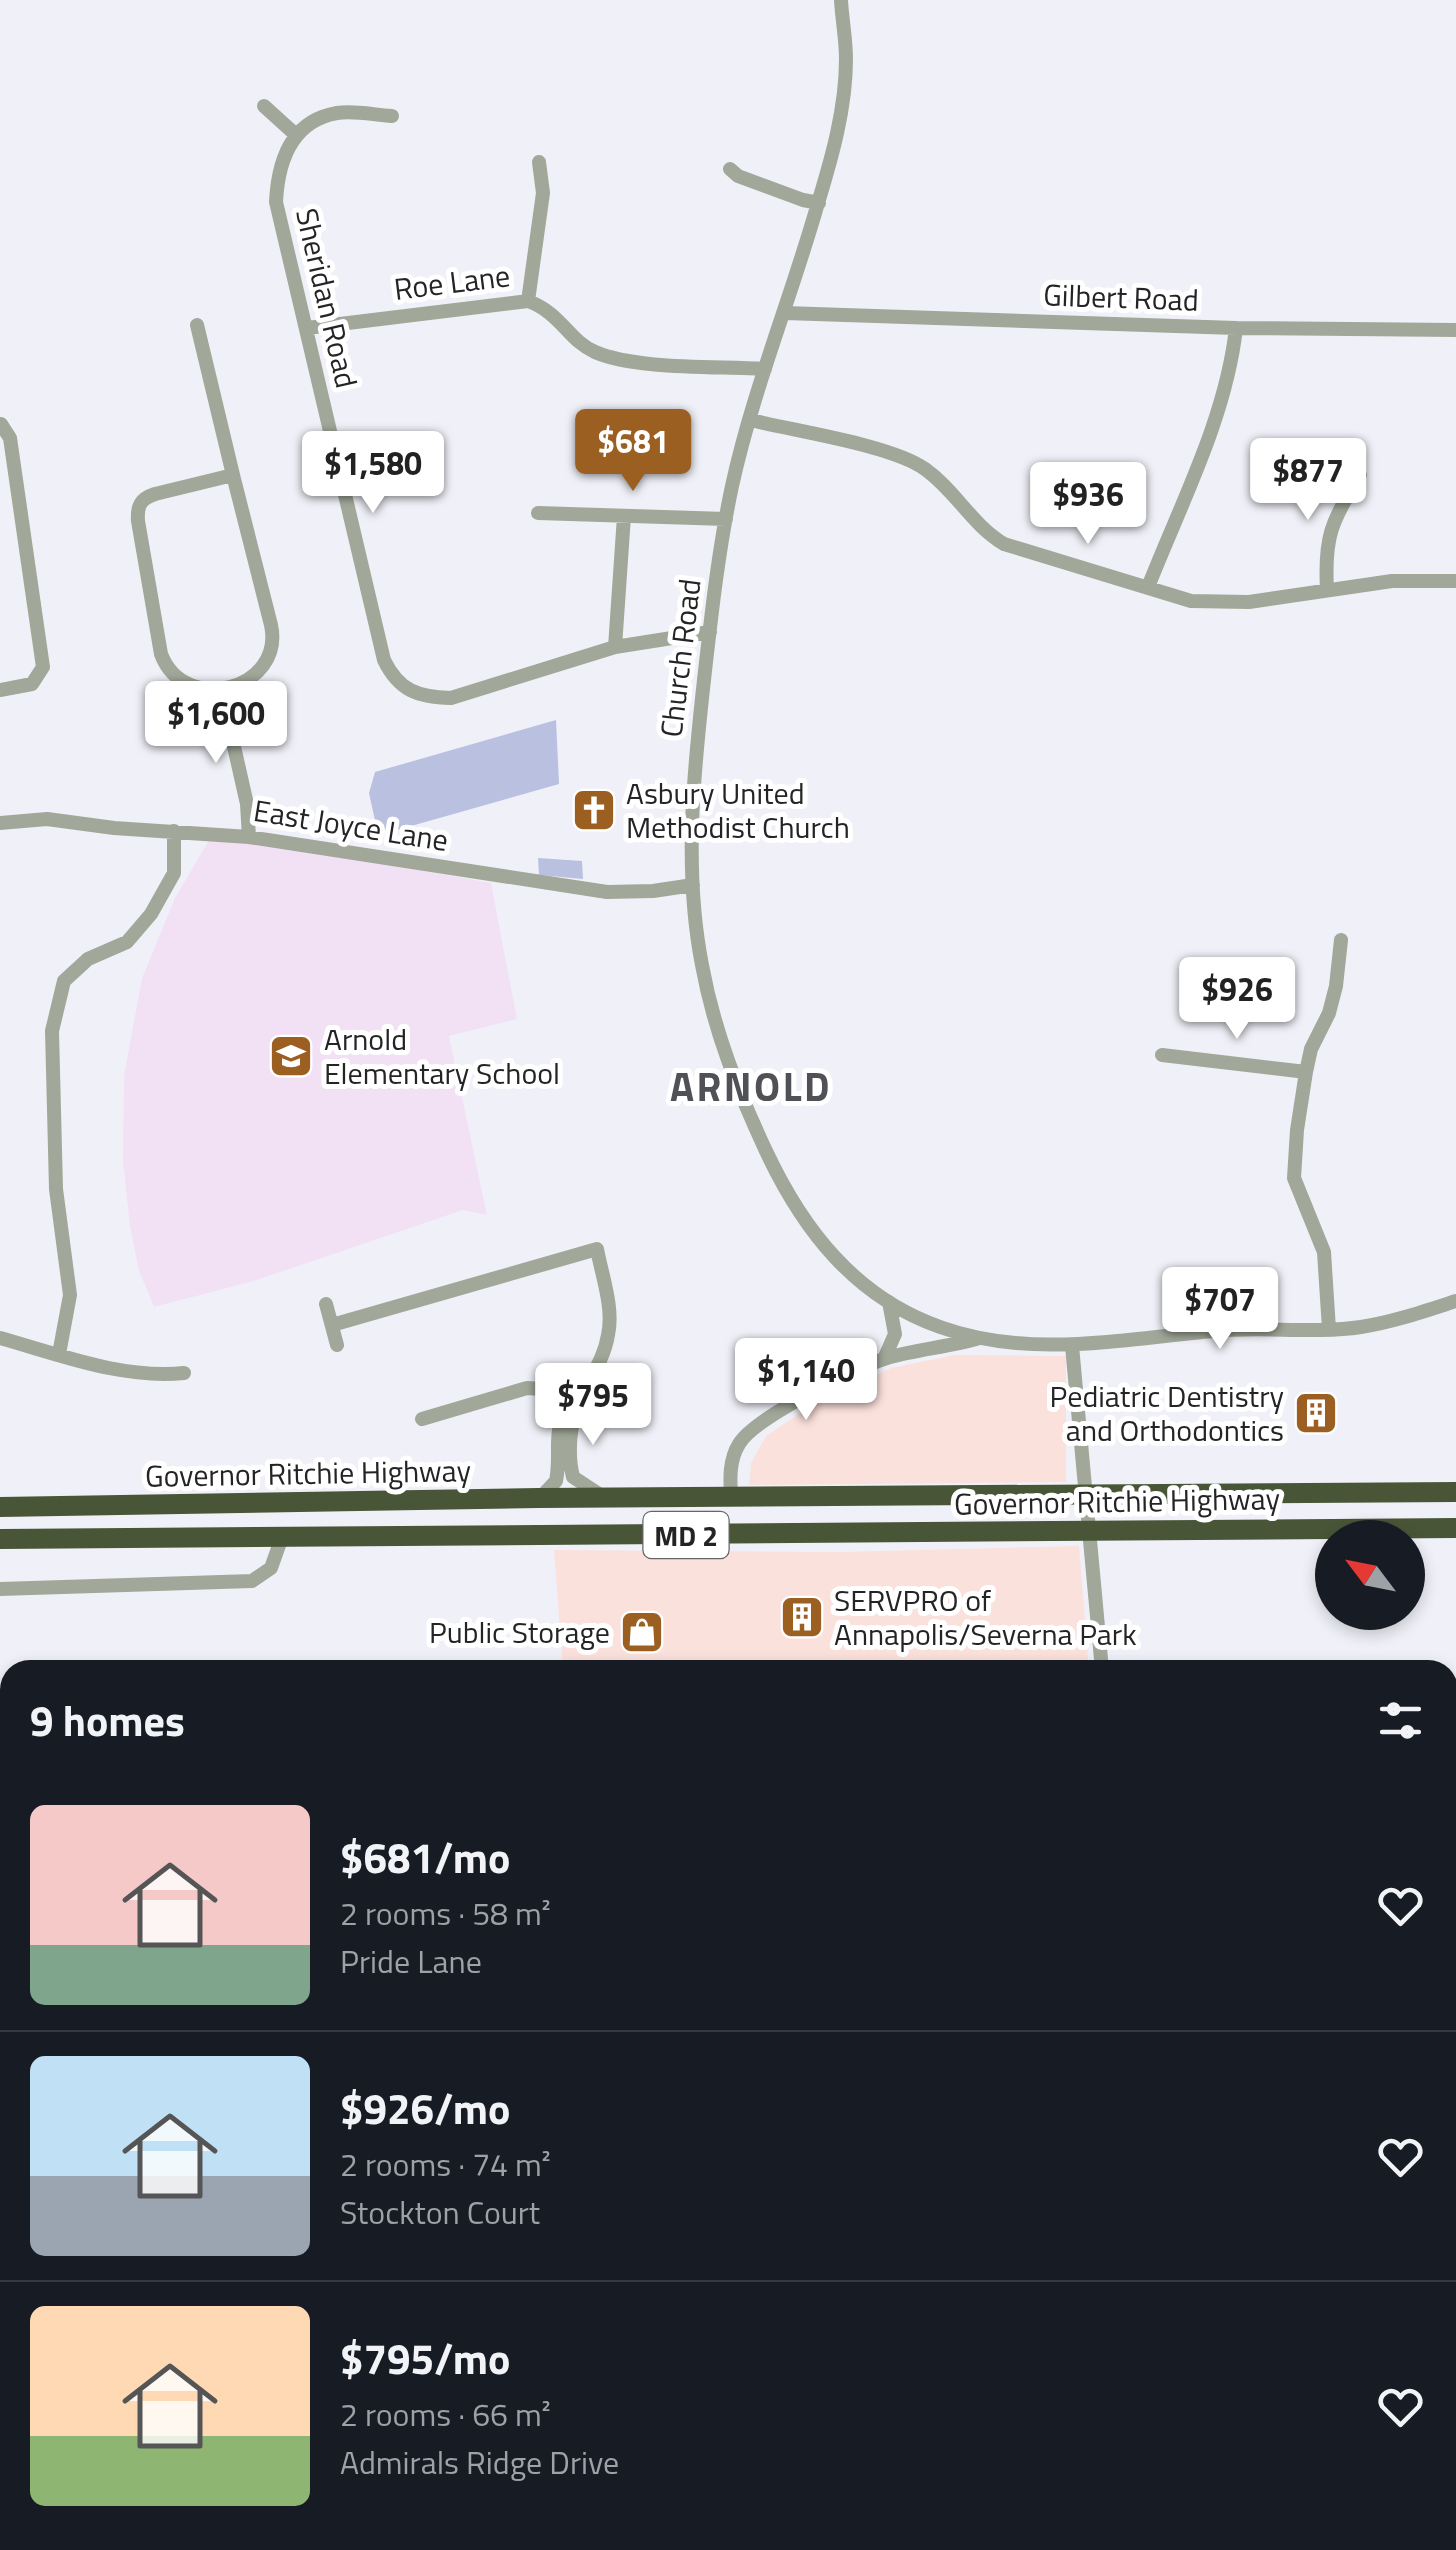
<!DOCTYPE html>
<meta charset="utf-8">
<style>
:root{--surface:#171b24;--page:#242831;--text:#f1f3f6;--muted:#9ea1a6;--line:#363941;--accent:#9b5f21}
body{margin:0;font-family:"Titillium Web",sans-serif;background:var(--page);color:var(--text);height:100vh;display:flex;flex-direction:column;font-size:38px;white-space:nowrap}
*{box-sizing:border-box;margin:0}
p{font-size:32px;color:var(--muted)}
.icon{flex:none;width:55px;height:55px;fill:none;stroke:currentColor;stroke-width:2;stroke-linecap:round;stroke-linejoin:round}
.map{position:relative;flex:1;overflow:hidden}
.details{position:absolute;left:0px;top:1660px;width:1458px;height:890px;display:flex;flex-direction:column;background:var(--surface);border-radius:30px 30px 0 0;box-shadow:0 5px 15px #0003}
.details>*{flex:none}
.needle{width:65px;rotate:302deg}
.controls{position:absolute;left:1315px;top:1520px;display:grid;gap:20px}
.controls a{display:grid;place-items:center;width:110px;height:110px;border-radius:50%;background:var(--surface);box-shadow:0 5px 15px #0003;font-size:50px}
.price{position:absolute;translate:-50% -85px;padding:0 22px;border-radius:10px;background:#fff;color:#222;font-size:32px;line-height:65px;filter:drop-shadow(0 2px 5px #0008)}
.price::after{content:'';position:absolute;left:50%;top:60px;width:30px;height:22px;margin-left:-15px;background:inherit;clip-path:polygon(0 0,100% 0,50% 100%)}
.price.selected{background:var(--accent);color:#fff}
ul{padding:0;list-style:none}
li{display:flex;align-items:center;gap:30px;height:250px;padding:0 30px}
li+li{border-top:2px solid var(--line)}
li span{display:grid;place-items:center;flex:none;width:280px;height:200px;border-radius:15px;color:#555}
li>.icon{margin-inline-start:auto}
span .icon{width:120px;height:120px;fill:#fffc;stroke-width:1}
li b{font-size:42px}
h2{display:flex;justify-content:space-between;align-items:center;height:120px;padding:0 30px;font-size:42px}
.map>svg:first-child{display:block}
.commercial{fill:#fbe1dc}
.education{fill:#f2e1f4}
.green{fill:#b9c0e0}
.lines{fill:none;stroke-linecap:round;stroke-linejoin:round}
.minor{stroke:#a1a899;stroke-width:14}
.highway{stroke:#485637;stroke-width:20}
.labels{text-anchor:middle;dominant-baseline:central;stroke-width:10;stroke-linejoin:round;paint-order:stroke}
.shield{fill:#fff;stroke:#666668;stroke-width:2.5}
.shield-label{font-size:28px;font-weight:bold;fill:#242427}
.street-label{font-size:30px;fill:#242427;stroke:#fff}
.poi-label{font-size:30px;fill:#242427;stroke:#fff;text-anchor:start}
.district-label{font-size:40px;font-weight:bold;letter-spacing:2.5px;fill:#505157;stroke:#fff}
</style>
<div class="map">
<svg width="1456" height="2550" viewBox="0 0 1456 2550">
<rect width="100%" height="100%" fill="#f0f1f8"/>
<path class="commercial" d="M954 1355 1066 1356V1482L749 1485 751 1463 766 1436 809 1407 891 1368Z
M1079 1546 1089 1670H563L554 1550 841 1552Z"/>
<path class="education" d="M213 833 491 883 517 1019 449 1036 487 1215 463 1210 254 1281 154 1307 139 1271 130 1226 123 1161 124 1076 142 978 175 898Z"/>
<path class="green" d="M556 720 559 784 390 832 376 825 369 793 375 772Z
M538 858 582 861 583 879 539 875Z"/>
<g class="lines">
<path class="minor" d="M841 0C842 19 846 39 846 59 846 108 832 157 818 203 791 298 753 390 732 486 719 547 712 609 705 671 694 768 683 868 702 965 714 1031 738 1091 766 1151 803 1230 855 1297 940 1327 1029 1359 1123 1339 1213 1331 1262 1326 1313 1334 1361 1327 1393 1322 1425 1311 1456 1301
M264 106 296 135
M392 116C374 115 354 110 337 113 291 121 278 161 276 202L384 660C399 691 418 697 451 698L615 647 710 632
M730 169 738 176 803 200 819 203
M528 301 543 193 539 162
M785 313 1236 328 1456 330
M197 325 233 475
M307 328 528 301C561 313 568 340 595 352 637 370 718 366 765 369
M751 420C794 431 892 445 925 469 956 491 971 524 1004 544L1191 601 1249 602 1392 581H1456
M233 475 271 625C285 690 184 716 161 654L138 521C137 506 140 499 155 494Z
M538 513 726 519
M1148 587C1181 503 1226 418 1236 328
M1327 590C1324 534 1332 522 1360 475
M615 647 624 516
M221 689 247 804 249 837
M0 690 32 684 43 667 10 438 1 424
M0 823 47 819 114 828 249 837 607 892 653 891 693 885
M1162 1055 1306 1072
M326 1304 337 1345
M332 1325 597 1249C602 1276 614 1308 608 1335 604 1360 590 1377 580 1399 570 1422 567 1453 573 1477L605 1498
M1329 1329 1324 1252 1294 1178 1297 1130 1306 1072 1311 1049 1329 1013 1336 986 1341 940
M0 1338C61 1355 121 1379 184 1373
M1072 1346 1102 1670
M59 1354 70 1295 56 1189 52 1031 64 981 88 959 127 942 151 914 174 873V831
M884 1359 895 1334 889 1302
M422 1419 527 1388 557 1390 580 1399
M731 1497C730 1479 729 1460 739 1444 754 1418 857 1367 887 1358 918 1349 949 1347 979 1338
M540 1498 556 1481C563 1446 547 1425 579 1400
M0 1589 252 1581 271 1568 282 1537
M1448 1970 1456 1971
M1448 1994 1456 2016
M1448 2073 1456 2055
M0 2445 10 2473
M27 2540 29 2550
M1163 2540 1187 2544 1210 2540
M1426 2540 1427 2550"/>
<path class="highway" d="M0 1507 539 1498 1456 1492
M0 1539 1456 1528"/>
</g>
<defs>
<g id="church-square" transform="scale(2.25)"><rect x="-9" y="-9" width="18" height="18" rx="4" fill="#9b5f21" stroke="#fff"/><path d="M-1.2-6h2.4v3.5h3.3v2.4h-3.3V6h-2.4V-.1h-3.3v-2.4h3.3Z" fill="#fff"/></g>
<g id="school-square" transform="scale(2.25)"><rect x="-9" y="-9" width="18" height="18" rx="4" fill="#9b5f21" stroke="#fff"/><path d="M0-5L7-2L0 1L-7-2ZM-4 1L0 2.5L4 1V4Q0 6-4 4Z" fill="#fff"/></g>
<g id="building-square" transform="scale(2.25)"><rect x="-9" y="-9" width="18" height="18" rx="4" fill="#9b5f21" stroke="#fff"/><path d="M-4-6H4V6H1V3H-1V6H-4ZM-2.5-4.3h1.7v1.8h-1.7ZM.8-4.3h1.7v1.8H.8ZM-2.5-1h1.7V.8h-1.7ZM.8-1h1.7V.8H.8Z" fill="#fff"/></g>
<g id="shop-square" transform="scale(2.25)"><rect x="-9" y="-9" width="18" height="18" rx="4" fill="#9b5f21" stroke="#fff"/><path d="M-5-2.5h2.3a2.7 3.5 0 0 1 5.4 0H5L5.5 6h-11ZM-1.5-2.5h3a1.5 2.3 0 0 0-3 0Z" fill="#fff"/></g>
</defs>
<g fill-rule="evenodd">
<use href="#church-square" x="594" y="810"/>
<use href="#school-square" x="291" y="1056"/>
<use href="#building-square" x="1316" y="1413"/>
<use href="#building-square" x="802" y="1617"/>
<use href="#shop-square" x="642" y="1632"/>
</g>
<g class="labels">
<rect class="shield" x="643.5" y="1512" width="85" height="46" rx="8"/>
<g class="shield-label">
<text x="686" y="1535">MD 2</text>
</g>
<g class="street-label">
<text transform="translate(452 282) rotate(-7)">Roe Lane</text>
<text transform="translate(1121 297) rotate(2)">Gilbert Road</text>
<text transform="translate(327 298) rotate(77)">Sheridan Road</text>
<text transform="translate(680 658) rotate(-83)">Church Road</text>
<text transform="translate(351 825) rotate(9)">East Joyce Lane</text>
<text transform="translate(308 1473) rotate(-1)">Governor Ritchie Highway</text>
<text transform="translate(1117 1501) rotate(-1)">Governor Ritchie Highway</text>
</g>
<g class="poi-label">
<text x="626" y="793">Asbury United<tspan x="626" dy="34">Methodist Church</tspan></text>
<text x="324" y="1039">Arnold<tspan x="324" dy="34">Elementary School</tspan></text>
<text x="1284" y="1396" text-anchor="end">Pediatric Dentistry<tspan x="1284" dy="34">and Orthodontics</tspan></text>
<text x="834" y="1600">SERVPRO of<tspan x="834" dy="34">Annapolis/Severna Park</tspan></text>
<text x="610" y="1632" text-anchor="end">Public Storage</text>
</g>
<g class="district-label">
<text x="751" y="1086">ARNOLD</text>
</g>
</g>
</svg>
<div class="controls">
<a><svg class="needle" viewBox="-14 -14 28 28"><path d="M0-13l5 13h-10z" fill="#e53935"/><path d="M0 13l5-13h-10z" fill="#9ea1a6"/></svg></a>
</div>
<b class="price selected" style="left:633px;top:494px">$681</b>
<b class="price" style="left:373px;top:516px">$1,580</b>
<b class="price" style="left:1308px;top:523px">$877</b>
<b class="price" style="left:1088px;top:547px">$936</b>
<b class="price" style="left:216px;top:766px">$1,600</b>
<b class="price" style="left:1237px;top:1042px">$926</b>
<b class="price" style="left:1220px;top:1352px">$707</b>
<b class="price" style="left:806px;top:1423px">$1,140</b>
<b class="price" style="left:593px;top:1448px">$795</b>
<section class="details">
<h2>9 homes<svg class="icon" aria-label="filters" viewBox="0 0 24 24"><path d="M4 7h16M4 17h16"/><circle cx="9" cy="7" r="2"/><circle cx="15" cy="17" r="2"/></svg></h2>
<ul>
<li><span style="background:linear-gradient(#f6c9c9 70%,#7fa58c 0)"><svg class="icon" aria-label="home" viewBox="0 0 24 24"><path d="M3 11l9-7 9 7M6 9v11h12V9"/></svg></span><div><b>$681/mo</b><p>2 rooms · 58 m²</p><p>Pride Lane</p></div><svg class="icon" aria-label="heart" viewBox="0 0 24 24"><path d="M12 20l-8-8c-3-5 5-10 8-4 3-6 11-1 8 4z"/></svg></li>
<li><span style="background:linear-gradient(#bfe0f5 60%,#9aa5b1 0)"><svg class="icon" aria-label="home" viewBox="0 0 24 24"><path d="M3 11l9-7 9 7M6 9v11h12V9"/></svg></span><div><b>$926/mo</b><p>2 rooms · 74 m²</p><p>Stockton Court</p></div><svg class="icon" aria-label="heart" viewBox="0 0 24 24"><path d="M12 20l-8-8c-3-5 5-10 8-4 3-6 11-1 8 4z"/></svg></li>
<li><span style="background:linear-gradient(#ffd9b3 65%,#8fb573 0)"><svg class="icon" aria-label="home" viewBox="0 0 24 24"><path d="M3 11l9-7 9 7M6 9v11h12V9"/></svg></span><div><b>$795/mo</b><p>2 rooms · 66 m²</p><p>Admirals Ridge Drive</p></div><svg class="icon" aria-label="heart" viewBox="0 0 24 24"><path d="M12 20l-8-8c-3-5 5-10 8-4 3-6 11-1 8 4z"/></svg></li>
</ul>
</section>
</div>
